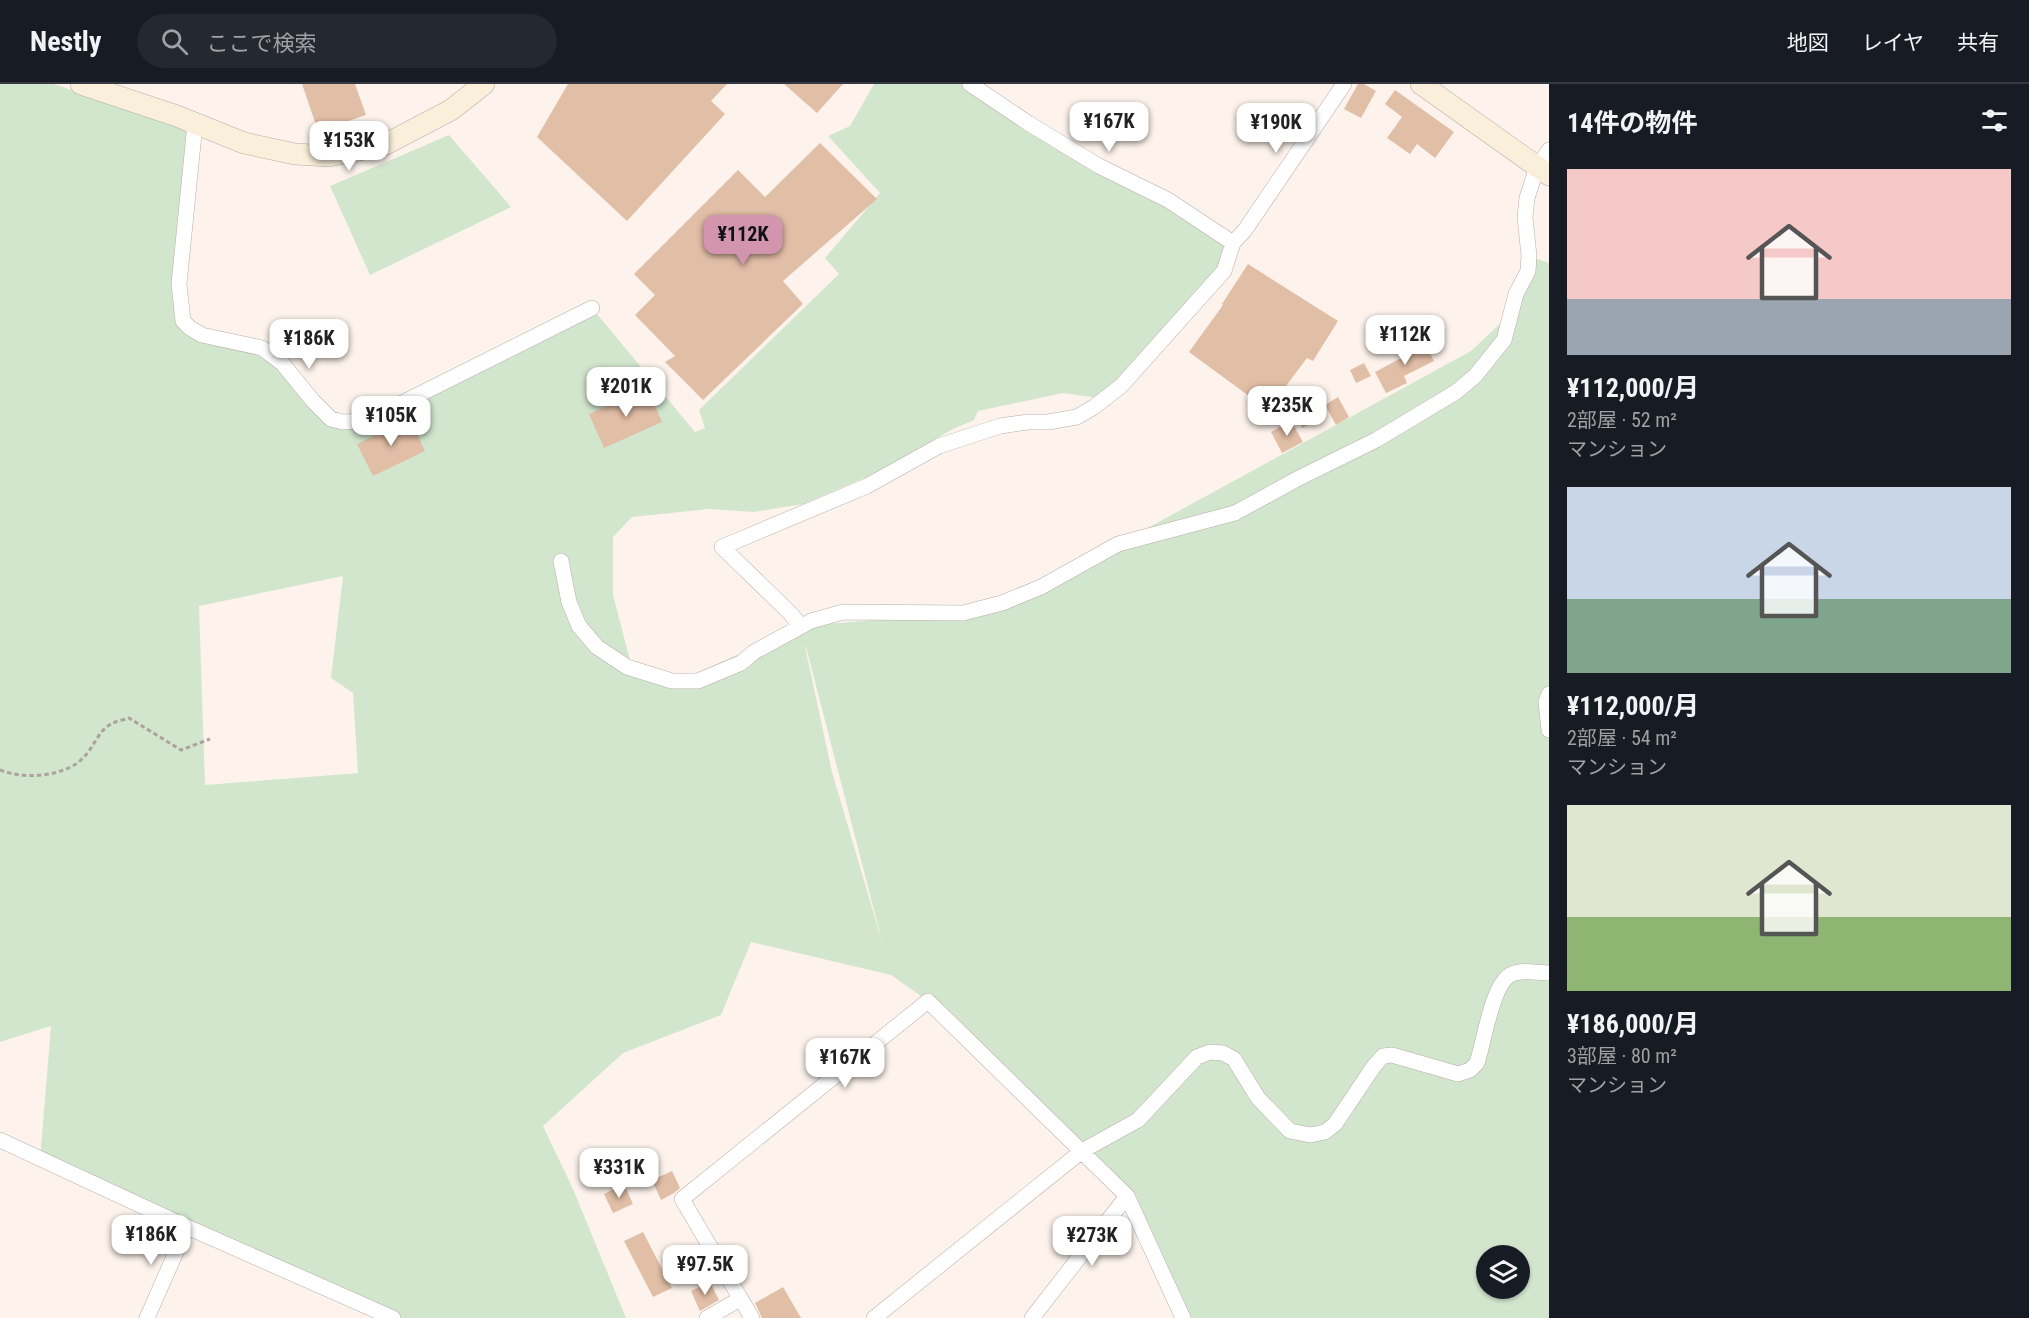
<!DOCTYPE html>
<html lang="ja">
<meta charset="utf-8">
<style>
:root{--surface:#171b24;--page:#242831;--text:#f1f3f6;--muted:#9ea1a6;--line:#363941;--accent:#d394ae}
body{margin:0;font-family:"Roboto Condensed","Noto Sans JP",sans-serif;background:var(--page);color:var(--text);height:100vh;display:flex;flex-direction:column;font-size:22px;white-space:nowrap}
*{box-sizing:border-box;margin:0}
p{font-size:20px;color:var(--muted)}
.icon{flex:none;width:33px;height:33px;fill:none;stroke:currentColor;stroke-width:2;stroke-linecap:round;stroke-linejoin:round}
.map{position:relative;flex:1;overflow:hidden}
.side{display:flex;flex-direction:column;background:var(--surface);width:480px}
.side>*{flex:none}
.controls{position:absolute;left:1476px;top:1161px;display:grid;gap:12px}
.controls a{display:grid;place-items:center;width:54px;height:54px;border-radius:50%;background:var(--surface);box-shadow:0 2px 4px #0004;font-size:30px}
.price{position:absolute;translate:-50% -51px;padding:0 14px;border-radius:12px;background:#fff;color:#222;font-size:20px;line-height:39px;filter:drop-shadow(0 2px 3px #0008)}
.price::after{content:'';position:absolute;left:50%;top:36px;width:18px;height:14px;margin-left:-9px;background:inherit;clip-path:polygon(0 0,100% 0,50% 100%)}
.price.on{background:var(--accent);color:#111}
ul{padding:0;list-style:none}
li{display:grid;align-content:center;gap:12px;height:318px;padding:0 18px}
li span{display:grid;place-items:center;height:186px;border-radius:0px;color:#555}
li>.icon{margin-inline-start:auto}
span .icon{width:108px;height:108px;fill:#fffc;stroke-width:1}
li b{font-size:26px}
h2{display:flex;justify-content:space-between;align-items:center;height:72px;padding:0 18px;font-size:26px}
header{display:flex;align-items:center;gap:36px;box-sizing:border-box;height:84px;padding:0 30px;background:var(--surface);border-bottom:2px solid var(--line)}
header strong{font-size:28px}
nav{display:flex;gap:33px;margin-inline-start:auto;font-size:21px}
.search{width:420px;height:54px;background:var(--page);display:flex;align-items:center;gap:15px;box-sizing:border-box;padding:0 21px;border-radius:33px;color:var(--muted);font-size:22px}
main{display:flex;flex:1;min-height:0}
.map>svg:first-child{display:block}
.green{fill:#d2e6ce;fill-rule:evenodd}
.building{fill:#e1bea6}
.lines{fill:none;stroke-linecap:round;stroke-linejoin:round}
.street-casing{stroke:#b6ada6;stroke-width:16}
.secondary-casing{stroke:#b6ada6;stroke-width:22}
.path{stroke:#aaa39e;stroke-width:3;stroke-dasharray:4.5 3;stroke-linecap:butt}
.street{stroke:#fff;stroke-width:15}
.secondary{stroke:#f9efda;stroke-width:21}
</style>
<header>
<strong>Nestly</strong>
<div class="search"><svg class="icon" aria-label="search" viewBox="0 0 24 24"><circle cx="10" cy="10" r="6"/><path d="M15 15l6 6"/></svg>ここで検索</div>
<nav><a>地図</a><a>レイヤ</a><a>共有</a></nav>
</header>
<main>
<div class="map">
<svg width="1549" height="1234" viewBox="0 0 1549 1234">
<rect width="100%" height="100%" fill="#fdf3ec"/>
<path class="green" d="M0 0H54L190 46 183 237 282 279 343 338 592 224 695 348 705 344 699 326 839 190 825 174 880 109 828 52 850 42 874 0H980L1169 125 1233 159 1216 196 1105 315 1063 309 978 327 974 336 951 346 883 386 803 420 754 428 709 425 632 433 613 453V511L632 584 679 597 801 542 963 529 1080 481 1471 267 1520 221 1529 172 1549 179V1234H1183L1105 1090 928 917 891 891 751 858 721 931 623 969 543 1042 573 1105 626 1234H393L40 1075 51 942 0 958ZM343 492 331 594 353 609 358 689 205 701 199 522ZM805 563H806L883 861 832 688ZM1486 1172H1520V1204H1486Z
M449 51 511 123 370 191 330 102Z"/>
<path class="building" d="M302 0H355L366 31 318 47Z
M568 0H727L711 17 725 30 627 137 537 53Z
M784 0H843L817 29Z
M1358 0H1364L1376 7 1361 34 1344 25Z
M1395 6 1454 48 1435 74 1417 60 1410 70 1387 54 1402 33 1385 20Z
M820 59 877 115 783 197 803 220 703 316 665 278 675 272 635 231 655 211 634 190 738 86 765 113Z
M1248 180 1338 237 1313 277 1307 274 1268 326 1189 268 1223 221 1222 220Z
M1423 255 1434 277 1404 292 1407 299 1386 309 1375 288 1405 272 1402 266Z
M1364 279 1371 292 1356 299 1350 286Z
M647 304 662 338 604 364 589 330Z
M1338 313 1349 333 1336 341 1325 321Z
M1310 323 1317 337 1302 344 1296 330Z
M410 335 425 367 373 392 357 360Z
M1291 337 1303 358 1282 369 1271 348Z
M672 1087 680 1104 674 1109 661 1116 652 1096Z
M624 1100 633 1120 613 1129 604 1110Z
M643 1148 672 1204 653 1213 624 1157Z
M710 1198 719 1216 700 1227 691 1207Z
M783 1203 801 1234H762L755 1219Z"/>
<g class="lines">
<g class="street-casing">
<path id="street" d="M970 0 1028 39 1099 82 1168 116 1233 159
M195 40 179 200 183 237 190 244 202 251 262 264 282 279 313 317 331 335 343 338 362 337 406 317 592 224
M561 477 569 518 579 542 597 563 627 583 672 597H698L741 579 754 568 811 537 843 528 963 529 1002 519 1041 503 1118 460 1235 429 1299 394 1376 356 1456 308 1475 292 1504 256 1516 210 1528 187 1529 172 1525 133 1527 114 1537 83 1549 66
M801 542 789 528 722 463 867 402 939 362 1000 342 1028 338H1048L1077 333 1094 323 1121 302 1224 187 1233 159 1245 146 1344 0
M1549 610 1546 618 1549 646
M0 1056 187 1143 393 1234
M147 1234 187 1143
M707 1234 740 1215
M752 1234 682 1115 928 917 1127 1112 1183 1234
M874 1234 1082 1067 1138 1036 1197 973 1210 968 1223 969 1234 975 1258 1014 1290 1047 1310 1051 1325 1048 1335 1040 1374 982 1383 972 1392 971 1458 990 1470 986 1477 979C1484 959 1492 898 1512 890 1523 885 1537 889 1549 889
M1032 1234 1127 1112"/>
</g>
<g class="secondary-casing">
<path id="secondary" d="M81 0 177 32 244 59 295 70 329 72 384 61 451 26 484 0
M1421 0 1549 91"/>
</g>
<path class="path" d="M0 686C24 696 66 693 84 673 94 663 98 647 111 640 116 637 124 636 129 634L181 666 210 655"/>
<use href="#street" class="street"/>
<use href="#secondary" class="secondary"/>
</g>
</svg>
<div class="controls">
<a><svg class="icon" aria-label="layers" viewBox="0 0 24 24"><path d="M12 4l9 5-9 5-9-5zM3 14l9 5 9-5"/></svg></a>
</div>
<b class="price" style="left:1109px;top:69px">¥167K</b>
<b class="price" style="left:1276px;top:70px">¥190K</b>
<b class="price" style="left:349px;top:88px">¥153K</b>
<b class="price on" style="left:743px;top:182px">¥112K</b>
<b class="price" style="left:1405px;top:282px">¥112K</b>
<b class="price" style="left:309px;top:286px">¥186K</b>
<b class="price" style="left:626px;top:334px">¥201K</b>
<b class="price" style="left:1287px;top:353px">¥235K</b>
<b class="price" style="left:391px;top:363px">¥105K</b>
<b class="price" style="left:845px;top:1005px">¥167K</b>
<b class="price" style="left:619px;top:1115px">¥331K</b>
<b class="price" style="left:151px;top:1182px">¥186K</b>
<b class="price" style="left:1092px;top:1183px">¥273K</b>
<b class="price" style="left:705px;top:1212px">¥97.5K</b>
</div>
<section class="side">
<h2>14件の物件<svg class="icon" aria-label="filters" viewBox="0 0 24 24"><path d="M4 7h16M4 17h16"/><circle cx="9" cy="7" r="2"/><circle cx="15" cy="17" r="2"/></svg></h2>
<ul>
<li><span style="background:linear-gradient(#f6c9c9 70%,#9aa5b1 0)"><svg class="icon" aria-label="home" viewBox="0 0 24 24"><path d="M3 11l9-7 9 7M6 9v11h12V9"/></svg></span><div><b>¥112,000/月</b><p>2部屋 · 52 m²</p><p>マンション</p></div></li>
<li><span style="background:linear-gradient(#c9d6e8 60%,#7fa58c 0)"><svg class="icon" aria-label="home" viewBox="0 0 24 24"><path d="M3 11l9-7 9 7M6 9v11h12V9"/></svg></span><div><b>¥112,000/月</b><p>2部屋 · 54 m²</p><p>マンション</p></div></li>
<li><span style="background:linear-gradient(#dfe7d0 60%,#8fb573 0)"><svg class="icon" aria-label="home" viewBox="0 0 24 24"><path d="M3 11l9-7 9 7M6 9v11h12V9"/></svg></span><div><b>¥186,000/月</b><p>3部屋 · 80 m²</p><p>マンション</p></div></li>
</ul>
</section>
</main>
